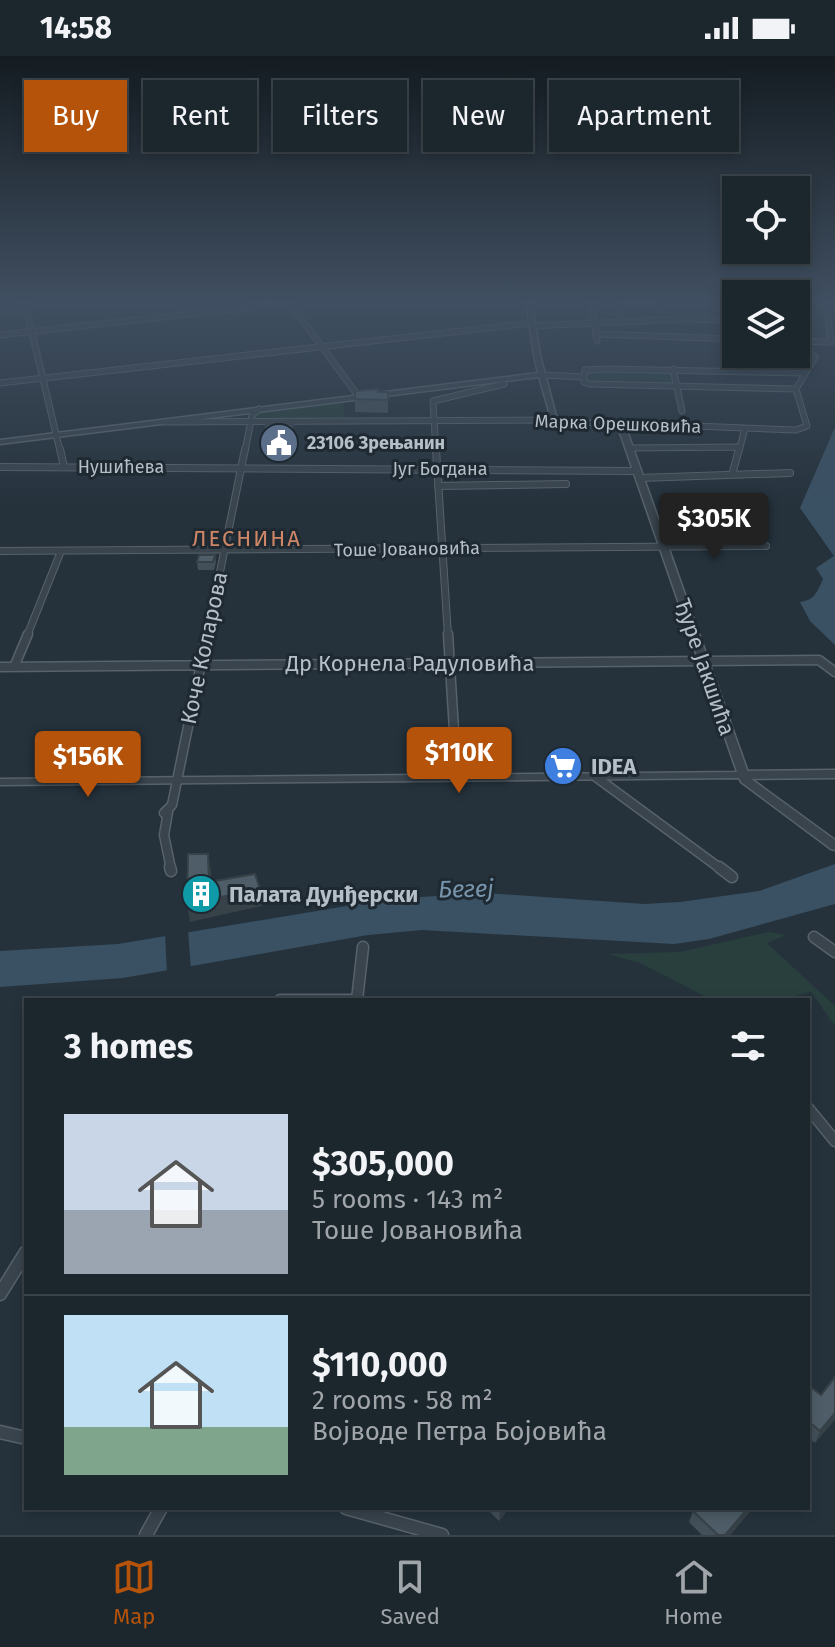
<!DOCTYPE html>
<meta charset="utf-8">
<style>
:root{--surface:#1c262d;--page:#293239;--text:#f1f3f6;--muted:#a0a5aa;--line:#3a4349;--accent:#b45309}
body{margin:0;font-family:"Fira Sans",sans-serif;background:var(--page);color:var(--text);height:100vh;display:flex;flex-direction:column;font-size:30px;white-space:nowrap}
*{box-sizing:border-box;margin:0}
p{font-size:26px;color:var(--muted)}
.icon{flex:none;width:44px;height:44px;fill:none;stroke:currentColor;stroke-width:2;stroke-linecap:round;stroke-linejoin:round}
.map{position:relative;flex:1;overflow:hidden}
.panel{position:absolute;left:24px;top:942px;width:786px;height:512px;display:flex;flex-direction:column;background:var(--surface);border-radius:0px;box-shadow:0 4px 12px #0003,0 0 0 2px var(--line)}
.panel>*{flex:none}
.guide{position:absolute;left:24px;top:24px;width:788px;height:72px;display:flex;gap:16px}
.controls{position:absolute;left:722px;top:120px;display:grid;gap:16px}
.controls a{display:grid;place-items:center;width:88px;height:88px;border-radius:0px;background:var(--surface);box-shadow:0 4px 12px #0003,0 0 0 2px var(--line);font-size:40px}
.price{position:absolute;translate:-50% -68px;padding:0 18px;border-radius:8px;background:var(--accent);color:#fff;font-size:26px;line-height:52px;filter:drop-shadow(0 2px 4px #0008)}
.price::after{content:'';position:absolute;left:50%;top:48px;width:24px;height:18px;margin-left:-12px;background:inherit;clip-path:polygon(0 0,100% 0,50% 100%)}
.price.current{background:#222;color:#fff}
ul{padding:0;list-style:none}
li{display:flex;align-items:center;gap:24px;height:200px;padding:0 40px}
li+li{border-top:2px solid var(--line)}
li span{display:grid;place-items:center;flex:none;width:224px;height:160px;border-radius:0px;color:#555}
li>.icon{margin-inline-start:auto}
span .icon{width:96px;height:96px;fill:#fffc;stroke-width:1}
li b{font-size:34px}
h2{display:flex;justify-content:space-between;align-items:center;height:96px;padding:0 40px;font-size:34px}
.chip{padding:0 28px;border-radius:0px;background:var(--surface);box-shadow:0 4px 12px #0003,0 0 0 2px var(--line);font-size:28px;line-height:72px}
.chip.current{background:var(--accent);color:#fff}
.status{display:flex;justify-content:space-between;align-items:center;height:56px;padding:0 40px;background:var(--surface);direction:ltr}
.status svg{height:22px;fill:currentColor}
.tabs{display:flex;justify-content:space-around;align-items:center;height:112px;border-top:2px solid var(--line);background:var(--surface);font-size:22px;color:var(--muted)}
.tabs a{display:grid;justify-items:center;gap:4px}
.tabs .current{color:var(--accent)}
.map>svg:first-child{display:block}
.green{fill:#283f3e}
.water{fill:#3a5163}
.pier{fill:#25323c}
.lines{fill:none;stroke-linecap:round;stroke-linejoin:round}
.minor-far4-casing{stroke:#57626b;stroke-width:7}
.minor-far3-casing{stroke:#57626b;stroke-width:8}
.minor-far2-casing{stroke:#57626b;stroke-width:11}
.minor-far1-casing{stroke:#57626b;stroke-width:13}
.minor-casing{stroke:#57626b;stroke-width:15}
.tertiary-casing{stroke:#57626b;stroke-width:3}
.minor-far4{stroke:#39444d;stroke-width:5}
.minor-far3{stroke:#39444d;stroke-width:6}
.minor-far2{stroke:#39444d;stroke-width:8}
.minor-far1{stroke:#39444d;stroke-width:10}
.minor{stroke:#39444d;stroke-width:12}
.tertiary{fill:#39444d;fill-rule:evenodd}
.wall{fill:#435059}
.shaded-wall{fill:#374148}
.building{fill:#4e5d67;stroke:#374148;stroke-width:2}
.labels{text-anchor:middle;dominant-baseline:central;stroke-width:6;stroke-linejoin:round;paint-order:stroke}
.far-street-label{font-size:18px;fill:#b5bfc8;stroke:#1e2932}
.far-poi-label{font-size:18px;font-weight:bold;fill:#b5bfc8;stroke:#1e2932;text-anchor:start}
.far-quarter-label{font-size:22px;letter-spacing:2px;fill:#cf8768;stroke:#1e2932}
.street-label{font-size:22px;fill:#b5bfc8;stroke:#1e2932}
.poi-label{font-size:22px;font-weight:bold;fill:#b5bfc8;stroke:#1e2932;text-anchor:start}
.water-label{font-size:24px;font-style:italic;fill:#7794aa;stroke:#1e2932}
</style>
<div class="status"><b>14:58</b><svg viewBox="0 0 49 12"><path d="M0 12V9h3v3zM5 12V6h3v6zM10 12V3h3v9zM15 12V0h3v12zM26 1h20v11H26zM47 4h2v5h-2z"/></svg></div>
<div class="map">
<svg width="835" height="1479" viewBox="0 0 835 1479">
<rect width="100%" height="100%" fill="#25323c"/>
<path class="green" d="M671 314 673 329 587 327 588 315Z
M343 344 345 364 255 362 260 355Z
M768 876 786 879 767 887 835 950V970L811 936 778 944H712L640 907 608 898 680 896Z"/>
<path class="water" d="M835 371V589L810 565 800 546C815 544 817 536 823 523L816 512 834 500 800 452Z
M835 808V848L709 883 674 888 422 874 368 879 123 922 0 931V895L118 888 389 843 486 837 644 848 680 846 759 835Z"/>
<path class="pier" d="M188 874 191 914 167 918 165 877Z"/>
<g class="lines">
<g class="minor-far4-casing">
<path id="minor-far4" d="M25 247 60 395
M290 247 358 340
M591 247 597 285
M0 257 26 255
M621 267 618 250 651 249 660 254
M532 270 685 263 736 264
M596 278 736 283
M0 279 290 247
M796 285 831 286 826 248 802 247
M673 313 682 355
M542 319 584 321V326L589 328 796 333 807 370 796 374 618 367
M584 321 585 314 607 313 805 317
M0 327 532 267
M796 333 815 301 810 297
M163 366 559 364
M629 392 737 391
M245 395 252 359 259 353
M436 395 433 345 504 328
M739 395 745 372"/>
</g>
<g class="minor-far3-casing">
<path id="minor-far3" d="M60 393 64 411
M436 393 448 580
M0 411 637 415
M732 419 739 393
M639 422 790 417
M438 430 566 428
M0 495 766 490
M27 580 61 495
M207 580 245 393"/>
</g>
<g class="minor-far2-casing">
<path id="minor-far2" d="M448 578 457 722
M0 611 819 604 835 616
M14 611 28 578
M743 719 835 718
M596 721 721 813
M168 756 164 779 171 813
M164 757 172 749 207 578"/>
</g>
<g class="minor-far1-casing">
<path id="minor-far1" d="M170 811 171 815
M719 811 732 821
M814 881 835 896
M280 944H358
M357 944 363 891
M808 1052 835 1085"/>
</g>
<g class="minor-casing">
<path id="minor" d="M0 1238 26 1196
M0 1376 26 1382
M346 1452 442 1479
M146 1479 161 1452"/>
</g>
<g class="tertiary-casing">
<path id="tertiary" d="M526 247H532L540 299 556 360 562 363 621 367 625 369 750 722 835 784V794L831 793 741 726 739 722 0 729V723L737 716 618 371 561 367 551 362 539 321 0 388V384L538 317 534 299Z"/>
</g>
<use href="#minor-far4" class="minor-far4"/>
<use href="#minor-far3" class="minor-far3"/>
<use href="#minor-far2" class="minor-far2"/>
<use href="#minor-far1" class="minor-far1"/>
<use href="#minor" class="minor"/>
<use href="#tertiary" class="tertiary"/>
</g>
<path class="wall" d="M378 336H388V357L355 356V343Z
M293 368 294 382 292 392H265L264 379Z
M215 499 216 506 214 514H198L197 506Z
M835 1321V1363L815 1387 808 1381V1329L821 1339Z
M486 1452H509L499 1465Z
M695 1452H753L730 1479H702L689 1466 693 1455Z"/>
<path class="shaded-wall" d="M293 368 294 382 292 392 291 379Z
M208 798 211 815V843L260 833 262 850 190 866 187 848 209 826Z
M835 1357V1363L815 1387 820 1375Z
M500 1452H509L499 1465Z
M748 1452H753L730 1479H725Z"/>
<path class="building" d="M378 333V336H388V344L355 343V335Z
M266 368H293L291 379H264Z
M199 499H215L213 506H197Z
M188 798H208L209 826 255 818 260 833 187 848Z
M835 1321V1357L820 1375 808 1365V1329L821 1339Z
M695 1452H748L725 1479H718L693 1455Z"/>
<linearGradient id="sky" x2="0" y2="1"><stop stop-color="#141c21"/><stop offset="0.54" stop-color="#404f61"/><stop offset="1" stop-color="#404f61" stop-opacity="0"/></linearGradient>
<rect width="835" height="454" fill="url(#sky)"/>
<defs>
<g id="civic-disc" transform="scale(2)"><circle r="9.5" fill="#5c6f8a" stroke="#1e2932"/><path d="M-.6-6.5H3V-4.5H.6V-3L4-1V1h2V6H-6V1h2V-1L-.6-3ZM-1.2 2.5V6h2.4V2.5Z" fill="#fff"/></g>
<g id="supermarket-disc" transform="scale(2)"><circle r="9.5" fill="#3f7fe0" stroke="#1e2932"/><path d="M-6-5.5h2.5l.6 2H6L4.5 2H-2.5L-4.4-4H-6ZM-1.5 3.2a1.3 1.3 0 1 0 .1 0ZM3 3.2a1.3 1.3 0 1 0 .1 0Z" fill="#fff"/></g>
<g id="building-disc" transform="scale(2)"><circle r="9.5" fill="#0f9aa8" stroke="#1e2932"/><path d="M-4-6H4V6H1V3H-1V6H-4ZM-2.5-4.3h1.7v1.8h-1.7ZM.8-4.3h1.7v1.8H.8ZM-2.5-1h1.7V.8h-1.7ZM.8-1h1.7V.8H.8Z" fill="#fff"/></g>
</defs>
<g fill-rule="evenodd">
<use href="#civic-disc" x="279" y="387"/>
<use href="#supermarket-disc" x="563" y="710"/>
<use href="#building-disc" x="201" y="838"/>
</g>
<g class="labels">
<g class="far-street-label">
<text transform="translate(618 368) rotate(2)">Марка Орешковића</text>
<text x="121" y="411">Нушићева</text>
<text x="440" y="413">Југ Богдана</text>
<text transform="translate(407 493) rotate(-1)">Тоше Јовановића</text>
</g>
<g class="far-poi-label">
<text x="307" y="387">23106 Зрењанин</text>
</g>
<g class="far-quarter-label">
<text x="247" y="482">ЛЕСНИНА</text>
</g>
<g class="street-label">
<text transform="translate(204 592) rotate(-78)">Коче Коларова</text>
<text x="410" y="607">Др Корнела Радуловића</text>
<text transform="translate(705 611) rotate(71)">Ђуре Јакшића</text>
</g>
<g class="poi-label">
<text x="591" y="710">IDEA</text>
<text x="229" y="838">Палата Дунђерски</text>
</g>
<g class="water-label">
<text transform="translate(466 833) rotate(-1)">Бегеј</text>
</g>
</g>
</svg>
<div class="controls">
<a><svg class="icon" aria-label="locate" viewBox="0 0 24 24"><circle cx="12" cy="12" r="6"/><path d="M12 2v4M12 18v4M2 12h4M18 12h4"/></svg></a>
<a><svg class="icon" aria-label="layers" viewBox="0 0 24 24"><path d="M12 4l9 5-9 5-9-5zM3 14l9 5 9-5"/></svg></a>
</div>
<b class="price current" style="left:714px;top:505px">$305K</b>
<b class="price" style="left:459px;top:739px">$110K</b>
<b class="price" style="left:88px;top:743px">$156K</b>
<div class="guide">
<a class="chip current">Buy</a>
<a class="chip">Rent</a>
<a class="chip">Filters</a>
<a class="chip">New</a>
<a class="chip">Apartment</a>
</div>
<section class="panel">
<h2>3 homes<svg class="icon" aria-label="filters" viewBox="0 0 24 24"><path d="M4 7h16M4 17h16"/><circle cx="9" cy="7" r="2"/><circle cx="15" cy="17" r="2"/></svg></h2>
<ul>
<li><span style="background:linear-gradient(#c9d6e8 60%,#9aa5b1 0)"><svg class="icon" aria-label="home" viewBox="0 0 24 24"><path d="M3 11l9-7 9 7M6 9v11h12V9"/></svg></span><div><b>$305,000</b><p>5 rooms · 143 m²</p><p>Тоше Јовановића</p></div></li>
<li><span style="background:linear-gradient(#bfe0f5 70%,#7fa58c 0)"><svg class="icon" aria-label="home" viewBox="0 0 24 24"><path d="M3 11l9-7 9 7M6 9v11h12V9"/></svg></span><div><b>$110,000</b><p>2 rooms · 58 m²</p><p>Војводе Петра Бојовића</p></div></li>
</ul>
</section>
</div>
<nav class="tabs">
<a class="current"><svg class="icon" aria-label="map" viewBox="0 0 24 24"><path d="M3 6l6-2 6 2 6-2v14l-6 2-6-2-6 2zM9 4v14M15 6v14"/></svg>Map</a>
<a><svg class="icon" aria-label="saved" viewBox="0 0 24 24"><path d="M7 4h10v16l-5-4-5 4z"/></svg>Saved</a>
<a><svg class="icon" aria-label="home" viewBox="0 0 24 24"><path d="M3 11l9-7 9 7M6 9v11h12V9"/></svg>Home</a>
</nav>
